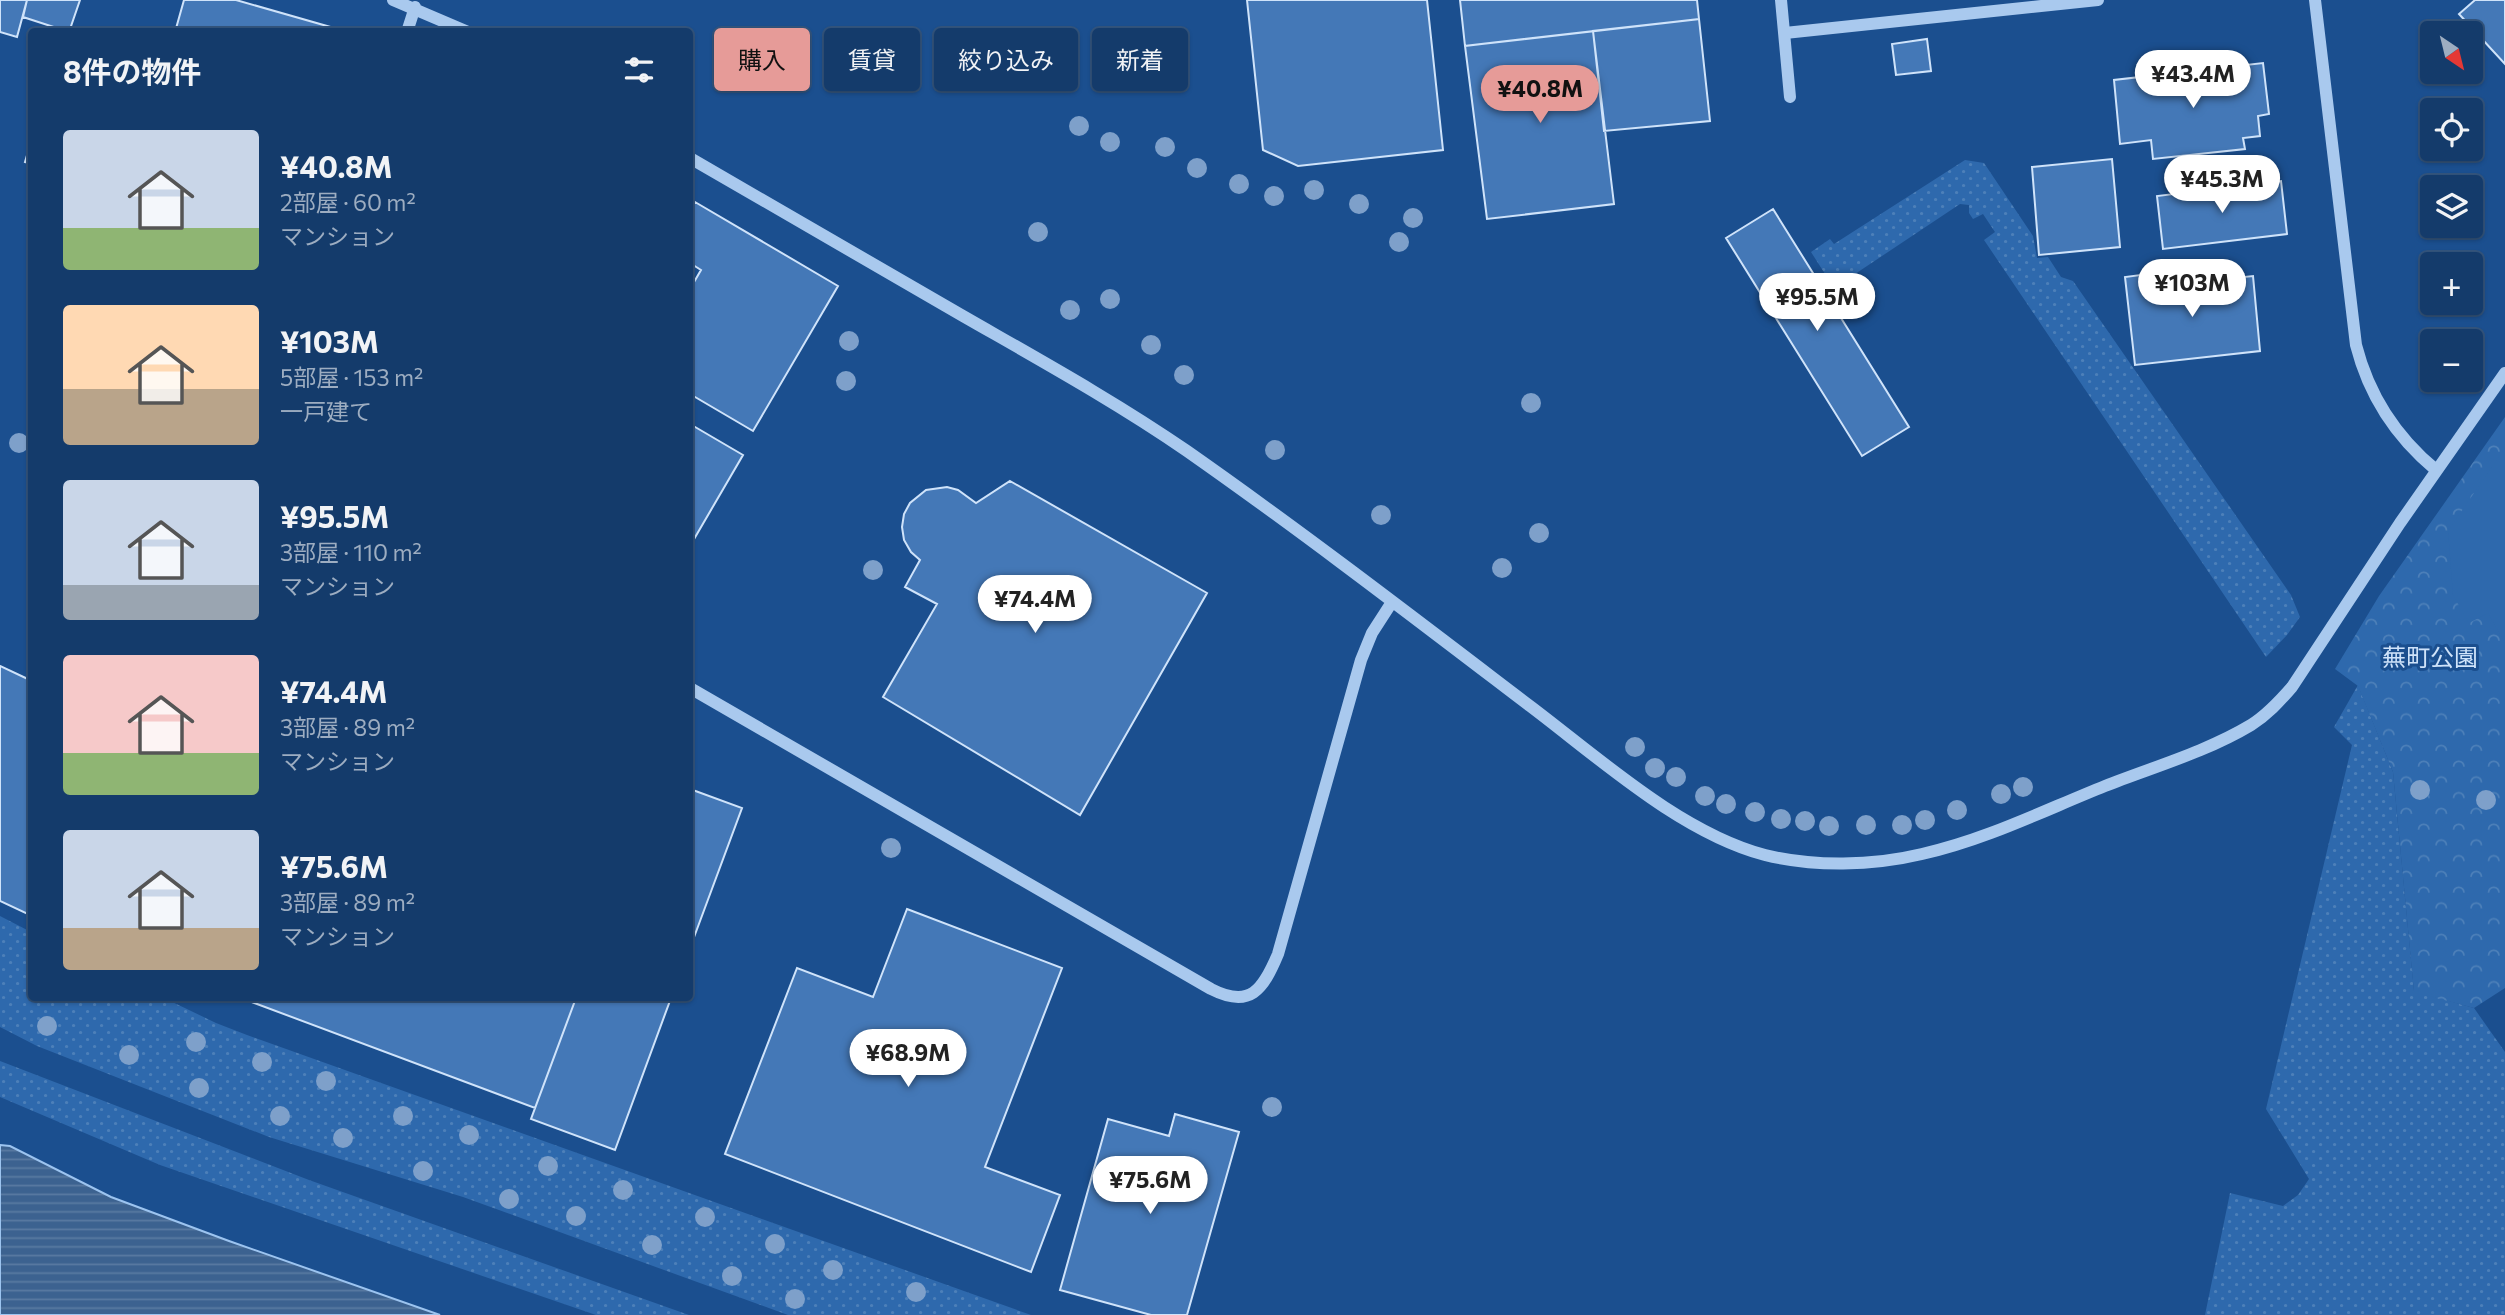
<!DOCTYPE html>
<html lang="ja">
<meta charset="utf-8">
<style>
:root{--surface:#143b6b;--page:#214673;--text:#f1f3f6;--muted:#9dadc1;--line:#33557e;--accent:#e69b98}
body{margin:0;font-family:Commissioner,"Noto Sans JP",sans-serif;background:var(--page);color:var(--text);height:100vh;display:flex;flex-direction:column;font-size:26px;white-space:nowrap}
*{box-sizing:border-box;margin:0}
p{font-size:23px;color:var(--muted)}
.icon{flex:none;width:38px;height:38px;fill:none;stroke:currentColor;stroke-width:2;stroke-linecap:round;stroke-linejoin:round}
.map{position:relative;flex:1;overflow:hidden}
.side{position:absolute;left:28px;top:28px;width:665px;height:973px;display:flex;flex-direction:column;background:var(--surface);border-radius:7px;box-shadow:0 2px 5px #0004,0 0 0 2px var(--line)}
.side>*{flex:none}
.banner{position:absolute;left:714px;top:28px;width:665px;height:63px;display:flex;gap:14px}
.needle{width:46px;rotate:145deg}
.buttons{position:absolute;left:2420px;top:21px;display:grid;gap:14px}
.buttons a{display:grid;place-items:center;width:63px;height:63px;border-radius:7px;background:var(--surface);box-shadow:0 2px 5px #0004,0 0 0 2px var(--line);font-size:35px}
.price{position:absolute;translate:-50% -60px;padding:0 16px;border-radius:24px;background:#fff;color:#222;font-size:23px;line-height:46px;filter:drop-shadow(0 2px 4px #0008)}
.price::after{content:'';position:absolute;left:50%;top:42px;width:21px;height:16px;margin-left:-10px;background:inherit;clip-path:polygon(0 0,100% 0,50% 100%)}
.price.on{background:var(--accent);color:#111}
ul{padding:0;list-style:none}
li{display:flex;align-items:center;gap:21px;height:175px;padding:0 35px}
li span{display:grid;place-items:center;flex:none;width:196px;height:140px;border-radius:7px;color:#555}
li>.icon{margin-inline-start:auto}
span .icon{width:84px;height:84px;fill:#fffc;stroke-width:1}
li b{font-size:30px}
h2{display:flex;justify-content:space-between;align-items:center;height:84px;padding:0 35px;font-size:30px}
.chip{padding:0 24px;border-radius:7px;background:var(--surface);box-shadow:0 2px 5px #0004,0 0 0 2px var(--line);font-size:24px;line-height:63px}
.chip.on{background:var(--accent);color:#111}
.map>svg:first-child{display:block}
.grass{fill:url(#grass-dots)}
.park{fill:url(#park-crowns)}
.pitch{fill:#2e69ad}
.water{fill:url(#water-rules);stroke:#9cc4f0;stroke-width:2}
.building{fill:#4478b7;stroke:#cfe3fa;stroke-width:2}
.lines{fill:none;stroke-linecap:round;stroke-linejoin:round}
.minor{stroke:#a9c9ee;stroke-width:12}
.tree{fill:#7ea0ca}
.labels{text-anchor:middle;dominant-baseline:central;stroke-width:6;stroke-linejoin:round;paint-order:stroke}
.park-label{font-size:24px;fill:#cfe3fa;stroke:#1b4f8f}
</style>
<div class="map">
<svg width="2505" height="1315" viewBox="0 0 2505 1315">
<defs>
<pattern id="grass-dots" width="8" height="8" patternUnits="userSpaceOnUse" patternTransform="scale(1.75)"><rect width="8" height="8" fill="#2e69ad"/><path d="M2 2h.1M6 6h.1" fill="none" stroke="#4d80b9" stroke-width="1.8" stroke-linecap="round"/></pattern>
<pattern id="park-crowns" width="20" height="18" patternUnits="userSpaceOnUse" patternTransform="scale(1.75)"><rect width="20" height="18" fill="#2e69ad"/><path d="M2 6a3 3 0 1 1 6 0M12 15a3 3 0 1 1 6 0" fill="none" stroke="#4d80b9"/></pattern>
<pattern id="water-rules" width="6" height="5" patternUnits="userSpaceOnUse" patternTransform="scale(1.75)"><rect width="6" height="5" fill="#3c6290"/><path d="M0 2.5h6" fill="none" stroke="#597aa1"/></pattern>
</defs>
<rect width="100%" height="100%" fill="#1b4f8f"/>
<path class="grass" d="M1965 160 1984 163 2033 236 2037 258 2048 257 2061 277 2073 281 2291 595 2300 617 2287 635 2266 657 1984 240 1995 232 1983 214 1973 219 1969 213V205L1960 204 1834 288 1811 252 1830 239 1834 244Z
M2358 685 2393 772 2414 991 2474 1008 2505 1052V1315H2205L2230 1193 2283 1206 2298 1195 2309 1179 2266 1109 2352 745 2334 727Z
M0 916 31 932 32 998H164L216 1023 247 1035 1031 1315H788L463 1197 269 1137 37 1046 0 1027Z
M0 1061 309 1180 689 1315H596L160 1165 0 1097Z"/>
<path class="park" d="M2505 417V988L2474 1008 2414 992 2393 772 2358 686 2335 669 2379 596Z"/>
<path class="pitch" d="M2505 448V643L2488 613 2469 623 2453 595 2448 531Z"/>
<path class="water" d="M0 1145 10 1146 111 1197 229 1241 440 1315H0Z"/>
<path class="building" d="M0 0H27L17 37 0 32Z
M27 0H80L69 32 23 17Z
M184 0H236L348 32H175Z
M1247 0H1427L1443 150 1298 166 1263 150Z
M1460 0H1697L1699 19 1465 46Z
M2475 0H2505V64L2459 14Z
M1699 19 1710 121 1604 131 1593 31Z
M1593 31 1614 204 1487 219 1465 46Z
M1927 39 1931 71 1896 75 1892 44Z
M2263 63 2269 114 2258 116 2260 136 2243 138 2245 149 2153 159 2151 140 2120 144 2114 80Z
M32 138V164L25 162Z
M2112 159 2120 247 2039 255 2032 167Z
M2281 181 2287 234 2163 249 2157 196Z
M695 202 838 286 753 431 690 394V289L701 270 690 263V212Z
M1773 209 1909 427 1862 456 1726 238Z
M2148 274 2150 287 2253 276 2260 351 2135 365 2125 277Z
M690 424 743 455 690 546Z
M1010 481 1207 593 1080 815 883 697 937 604 905 587 920 560 911 552 904 540 902 527 904 514 910 503 926 490 947 487 958 490 976 503Z
M0 666 32 681V916L0 901Z
M690 789 742 808 690 948Z
M907 909 1062 968 985 1167 1060 1195 1031 1272 725 1154 797 968 873 997Z
M241 998H576L535 1108Z
M576 998H671L615 1150 531 1119Z
M1175 1114 1239 1132 1187 1315H1151L1060 1290 1108 1119 1169 1136Z"/>
<g class="lines">
<path class="minor" d="M393 0 468 32
M1781 0 1790 97
M2315 0 2356 345C2369 396 2396 437 2436 470
M407 32 415 7
M1785 33 2098 0
M690 158C781 211 872 264 963 316 1038 359 1116 402 1187 451 1304 533 1417 620 1530 706 1599 758 1681 833 1765 855 1814 867 1872 866 1922 854 1985 840 2045 810 2105 786 2153 767 2206 752 2251 725 2267 715 2279 702 2292 687L2400 523 2505 373
M690 688 1211 989C1250 1009 1263 990 1278 954L1361 660 1372 633 1392 602"/>
</g>
<g class="tree">
<circle cx="1079" cy="126" r="10"/>
<circle cx="1110" cy="142" r="10"/>
<circle cx="1165" cy="147" r="10"/>
<circle cx="1197" cy="168" r="10"/>
<circle cx="1239" cy="184" r="10"/>
<circle cx="1314" cy="190" r="10"/>
<circle cx="1274" cy="196" r="10"/>
<circle cx="1359" cy="204" r="10"/>
<circle cx="1413" cy="218" r="10"/>
<circle cx="1038" cy="232" r="10"/>
<circle cx="1399" cy="242" r="10"/>
<circle cx="1110" cy="299" r="10"/>
<circle cx="1070" cy="310" r="10"/>
<circle cx="849" cy="341" r="10"/>
<circle cx="1151" cy="345" r="10"/>
<circle cx="1184" cy="375" r="10"/>
<circle cx="846" cy="381" r="10"/>
<circle cx="1531" cy="403" r="10"/>
<circle cx="19" cy="443" r="10"/>
<circle cx="1275" cy="450" r="10"/>
<circle cx="1381" cy="515" r="10"/>
<circle cx="1539" cy="533" r="10"/>
<circle cx="1502" cy="568" r="10"/>
<circle cx="873" cy="570" r="10"/>
<circle cx="1635" cy="747" r="10"/>
<circle cx="1655" cy="768" r="10"/>
<circle cx="1676" cy="777" r="10"/>
<circle cx="2023" cy="787" r="10"/>
<circle cx="2420" cy="790" r="10"/>
<circle cx="2001" cy="794" r="10"/>
<circle cx="1705" cy="796" r="10"/>
<circle cx="2486" cy="800" r="10"/>
<circle cx="1726" cy="804" r="10"/>
<circle cx="1957" cy="810" r="10"/>
<circle cx="1755" cy="812" r="10"/>
<circle cx="1781" cy="819" r="10"/>
<circle cx="1925" cy="820" r="10"/>
<circle cx="1805" cy="821" r="10"/>
<circle cx="1866" cy="825" r="10"/>
<circle cx="1902" cy="825" r="10"/>
<circle cx="1829" cy="826" r="10"/>
<circle cx="891" cy="848" r="10"/>
<circle cx="47" cy="1026" r="10"/>
<circle cx="196" cy="1042" r="10"/>
<circle cx="129" cy="1055" r="10"/>
<circle cx="262" cy="1062" r="10"/>
<circle cx="326" cy="1081" r="10"/>
<circle cx="199" cy="1088" r="10"/>
<circle cx="1272" cy="1107" r="10"/>
<circle cx="280" cy="1116" r="10"/>
<circle cx="403" cy="1116" r="10"/>
<circle cx="469" cy="1135" r="10"/>
<circle cx="343" cy="1138" r="10"/>
<circle cx="548" cy="1166" r="10"/>
<circle cx="423" cy="1171" r="10"/>
<circle cx="623" cy="1190" r="10"/>
<circle cx="509" cy="1199" r="10"/>
<circle cx="576" cy="1216" r="10"/>
<circle cx="705" cy="1217" r="10"/>
<circle cx="775" cy="1244" r="10"/>
<circle cx="652" cy="1245" r="10"/>
<circle cx="833" cy="1270" r="10"/>
<circle cx="732" cy="1276" r="10"/>
<circle cx="916" cy="1292" r="10"/>
<circle cx="795" cy="1299" r="10"/>
</g>
<g class="labels">
<g class="park-label">
<text x="2430" y="656">蕪町公園</text>
</g>
</g>
</svg>
<div class="buttons">
<a><svg class="needle" viewBox="-14 -14 28 28"><path d="M0-13l5 13h-10z" fill="#e53935"/><path d="M0 13l5-13h-10z" fill="#9dadc1"/></svg></a>
<a><svg class="icon" aria-label="locate" viewBox="0 0 24 24"><circle cx="12" cy="12" r="6"/><path d="M12 2v4M12 18v4M2 12h4M18 12h4"/></svg></a>
<a><svg class="icon" aria-label="layers" viewBox="0 0 24 24"><path d="M12 4l9 5-9 5-9-5zM3 14l9 5 9-5"/></svg></a>
<a>+</a>
<a>−</a>
</div>
<b class="price" style="left:2193px;top:110px">¥43.4M</b>
<b class="price on" style="left:1540px;top:125px">¥40.8M</b>
<b class="price" style="left:2222px;top:215px">¥45.3M</b>
<b class="price" style="left:2192px;top:319px">¥103M</b>
<b class="price" style="left:1817px;top:333px">¥95.5M</b>
<b class="price" style="left:1035px;top:635px">¥74.4M</b>
<b class="price" style="left:908px;top:1089px">¥68.9M</b>
<b class="price" style="left:1150px;top:1216px">¥75.6M</b>
<div class="banner">
<a class="chip on">購入</a>
<a class="chip">賃貸</a>
<a class="chip">絞り込み</a>
<a class="chip">新着</a>
</div>
<section class="side">
<h2>8件の物件<svg class="icon" aria-label="filters" viewBox="0 0 24 24"><path d="M4 7h16M4 17h16"/><circle cx="9" cy="7" r="2"/><circle cx="15" cy="17" r="2"/></svg></h2>
<ul>
<li><span style="background:linear-gradient(#c9d6e8 70%,#8fb573 0)"><svg class="icon" aria-label="home" viewBox="0 0 24 24"><path d="M3 11l9-7 9 7M6 9v11h12V9"/></svg></span><div><b>¥40.8M</b><p>2部屋 · 60 m²</p><p>マンション</p></div></li>
<li><span style="background:linear-gradient(#ffd9b3 60%,#b9a48a 0)"><svg class="icon" aria-label="home" viewBox="0 0 24 24"><path d="M3 11l9-7 9 7M6 9v11h12V9"/></svg></span><div><b>¥103M</b><p>5部屋 · 153 m²</p><p>一戸建て</p></div></li>
<li><span style="background:linear-gradient(#c9d6e8 75%,#9aa5b1 0)"><svg class="icon" aria-label="home" viewBox="0 0 24 24"><path d="M3 11l9-7 9 7M6 9v11h12V9"/></svg></span><div><b>¥95.5M</b><p>3部屋 · 110 m²</p><p>マンション</p></div></li>
<li><span style="background:linear-gradient(#f6c9c9 70%,#8fb573 0)"><svg class="icon" aria-label="home" viewBox="0 0 24 24"><path d="M3 11l9-7 9 7M6 9v11h12V9"/></svg></span><div><b>¥74.4M</b><p>3部屋 · 89 m²</p><p>マンション</p></div></li>
<li><span style="background:linear-gradient(#c9d6e8 70%,#b9a48a 0)"><svg class="icon" aria-label="home" viewBox="0 0 24 24"><path d="M3 11l9-7 9 7M6 9v11h12V9"/></svg></span><div><b>¥75.6M</b><p>3部屋 · 89 m²</p><p>マンション</p></div></li>
</ul>
</section>
</div>
